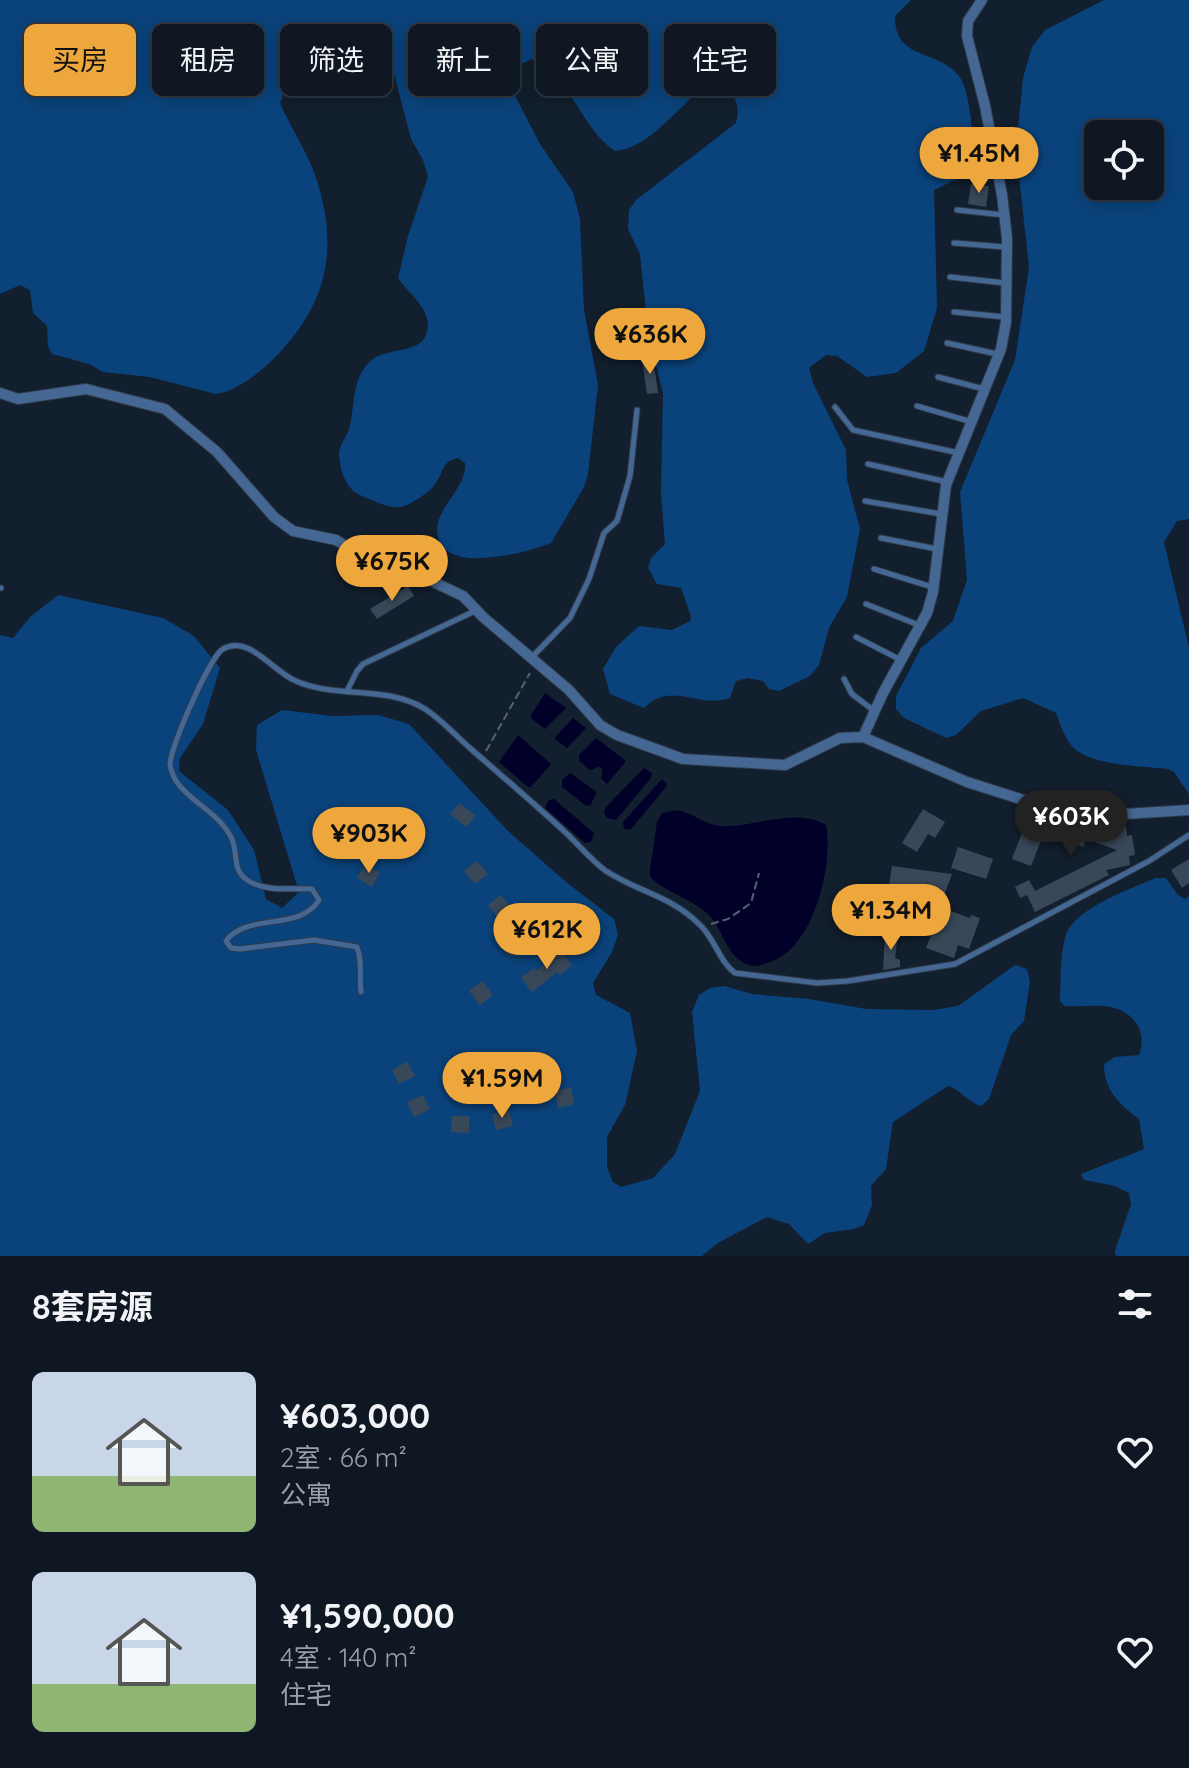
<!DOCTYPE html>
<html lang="zh">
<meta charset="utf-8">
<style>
:root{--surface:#0e1722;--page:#17202a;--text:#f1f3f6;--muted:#9b9fa5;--line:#2e3640;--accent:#eea73d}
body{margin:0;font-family:Quicksand,"Noto Sans SC",sans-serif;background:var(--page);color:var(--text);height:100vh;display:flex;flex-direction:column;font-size:30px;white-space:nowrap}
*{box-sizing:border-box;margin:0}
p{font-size:26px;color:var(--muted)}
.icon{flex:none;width:44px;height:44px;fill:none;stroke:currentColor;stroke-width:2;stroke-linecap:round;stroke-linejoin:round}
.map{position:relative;height:1256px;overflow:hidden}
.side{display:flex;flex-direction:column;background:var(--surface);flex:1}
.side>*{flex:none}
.guide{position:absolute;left:24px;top:24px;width:1142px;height:72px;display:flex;gap:16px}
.buttons{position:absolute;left:1084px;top:120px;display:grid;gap:16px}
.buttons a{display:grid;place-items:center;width:80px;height:80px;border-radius:12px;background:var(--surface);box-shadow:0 4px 20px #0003,0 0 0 2px var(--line);font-size:40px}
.price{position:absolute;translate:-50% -68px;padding:0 18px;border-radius:28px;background:var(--accent);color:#111;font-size:26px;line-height:52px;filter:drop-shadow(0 2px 4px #0008)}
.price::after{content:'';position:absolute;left:50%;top:48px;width:24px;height:18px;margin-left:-12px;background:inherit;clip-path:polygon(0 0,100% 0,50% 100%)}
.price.active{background:#222;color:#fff}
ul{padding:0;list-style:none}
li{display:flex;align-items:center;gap:24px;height:200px;padding:0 32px}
li span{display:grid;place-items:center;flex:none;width:224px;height:160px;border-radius:12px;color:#555}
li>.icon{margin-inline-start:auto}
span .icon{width:96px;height:96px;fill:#fffc;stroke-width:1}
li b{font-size:34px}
h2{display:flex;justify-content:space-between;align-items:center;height:96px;padding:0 32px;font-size:34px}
.chip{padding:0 28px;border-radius:12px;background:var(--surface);box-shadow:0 4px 20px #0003,0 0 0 2px var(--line);font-size:28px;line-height:72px}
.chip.active{background:var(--accent);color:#111}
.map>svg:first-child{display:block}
.green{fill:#0a437c;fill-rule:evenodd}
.water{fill:#000028}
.building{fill:#394859}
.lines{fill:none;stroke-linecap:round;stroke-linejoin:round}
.lane-casing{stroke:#303c4b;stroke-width:7}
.street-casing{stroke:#303c4b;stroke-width:12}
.path{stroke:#576270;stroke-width:2;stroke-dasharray:8 4;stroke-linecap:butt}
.lane{stroke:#446893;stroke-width:5}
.street{stroke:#446893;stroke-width:10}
</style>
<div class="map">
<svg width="1189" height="1256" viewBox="0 0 1189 1256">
<rect width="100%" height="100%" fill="#121f2e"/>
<path class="green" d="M0 0H911L895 16C894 61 939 49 959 76 971 92 972 136 975 156L961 177 934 190 937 308 924 351 896 373 867 377 837 356 826 355 809 368 813 383 846 450 847 480 860 529 847 597 829 628 819 665 810 676 779 691 769 689 763 681 748 678 736 681 730 698C698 709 671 680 644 708L610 694 603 669 616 647 639 626 672 630 690 621 691 616 681 588 657 584 648 568 651 558 665 544 661 493 663 392 649 340 640 254 628 229 629 210 636 200 736 123C744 94 721 76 697 92 691 96 688 102 683 106 664 124 641 149 615 151 580 128 571 75 532 59L514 67 508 82 540 144 573 192 580 219 584 310 598 385 588 474 584 487 551 543C525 553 439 577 437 531 436 508 467 488 465 463L458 458C442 461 444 471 436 483 430 492 412 504 401 507 389 509 371 500 360 495 345 488 340 470 339 454 339 445 348 435 350 426 355 403 352 375 373 359 388 348 420 353 426 335 435 312 410 295 398 278L408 236 428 177 423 160 411 139 392 66 383 59C359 58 308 59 291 80 286 86 283 96 280 103 291 129 309 154 317 181 338 247 328 300 281 351 266 368 238 391 216 394L150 377 103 372 89 364 52 354 48 346 47 326 33 313 30 290 20 285 0 294Z
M1104 0H1189V519L1177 521 1164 542 1189 648V794L1174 772 1168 769C1143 766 1100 766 1079 752 1066 744 1061 726 1056 713L1023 698 981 711 956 735 946 738 904 718 896 709V696L921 648 953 621 967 580 960 492 1015 360 1029 267 1016 148 1023 78 1032 47 1045 30ZM1098 134H1150V186H1098Z
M58 595 163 618 194 636 220 668 203 724 180 758 179 771 228 810 254 850 266 899 282 908 299 892 256 750 257 725 282 710 332 716 378 715 409 724 508 831 566 882 614 919 618 935 612 952 593 983 596 995 630 1013 637 1051 625 1105 607 1137V1167L613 1182 621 1187 653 1178 675 1154 700 1091 692 1012 699 995 710 988 724 986 752 994 809 999 866 1009 933 1010 958 1006 1015 965 1027 969 1030 981 1024 1021 1011 1035 989 1099 981 1106C968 1102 961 1090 948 1086L893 1122 886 1169 871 1186 872 1205 864 1225 854 1229 825 1233 808 1244 789 1224 767 1217 718 1243 702 1256H0V635L13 638 30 617Z
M1156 878H1166L1178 895 1185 899 1189 896V1256H1116L1115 1251 1131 1204 1129 1193 1115 1186 1084 1180 1081 1174 1144 1149 1139 1119C1119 1104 1104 1090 1104 1064L1115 1057 1139 1055C1149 1029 1130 1008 1104 1006 1091 1005 1078 1007 1065 1006L1060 1001C1061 982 1059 942 1070 927 1085 905 1132 888 1156 878Z"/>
<path class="water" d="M545 693 566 708 545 729 530 717Z
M573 718 586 728 567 748 555 739 556 736Z
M518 735 551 764 531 787H528L499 762Z
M596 738 626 761 607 784 601 778 603 770C598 763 595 771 590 770L579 761V755Z
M644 768 652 773 651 778 616 820 607 818 604 813 606 807Z
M570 773 597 792 590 806 585 805 562 787V780Z
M662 779 667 784 666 787 630 830 624 829 623 822Z
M554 799 594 833 591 842 585 843 545 808 549 800Z
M677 810C693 813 704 824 719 826 752 829 795 806 826 825 834 865 813 952 767 963 761 965 755 967 749 965 726 958 723 927 707 913 692 900 670 893 654 881L650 876V870L657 822 662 813Z"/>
<path class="building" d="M971 184 989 186 986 207 968 204Z
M653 358 658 393 647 394 642 359Z
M408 586 414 596 377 619 370 609Z
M460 803 476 816 466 827 450 814Z
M923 809 945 822 935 838 928 834 917 852 902 843Z
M1046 816 1097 831 1126 827 1127 836 1132 835 1135 855 1129 856 1130 865 1106 870 1109 875 1035 912 1027 895 1020 898 1015 887 1029 880 1035 891 1117 850 1086 839 1083 847 1044 833 1031 866 1012 859 1026 822 1042 828Z
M381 827 397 835 389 849 373 841Z
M958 847 993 859 986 879 951 868Z
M1189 859V883L1182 888 1171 870Z
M477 861 488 874 475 884 464 871Z
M365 864 380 872 372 887 357 878Z
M892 866 952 874 940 907 970 918 971 915 980 918 969 949 958 945 954 958 926 948 931 935 920 931 928 909 919 906 926 890 906 886 902 908 886 905Z
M501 895 512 908 499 919 488 905Z
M560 916 571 930 558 940 547 927Z
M885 933 898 934 895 958 900 960V967L883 970Z
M511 934 522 947 510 957 499 944Z
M561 951 572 965 560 975 557 972 532 992 521 978 534 968 536 971Z
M482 981 493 995 480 1005 469 991Z
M407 1062 415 1076 399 1084 392 1070Z
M571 1087 574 1104 558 1108 555 1091Z
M423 1095 430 1109 414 1117 407 1102Z
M509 1110 513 1126 496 1130 492 1114Z
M452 1116H469V1133L451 1132Z"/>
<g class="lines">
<g class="lane-casing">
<path id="lane" d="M957 210 1004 215
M954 243 1005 247
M950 277 1005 283
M954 312 1005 317
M947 343 997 354
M938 377 984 389
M917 406 972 422
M835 407 853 430 959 453
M868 464 947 482
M865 501 941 514
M881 538 937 549
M874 569 932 587
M0 588H1
M866 604 921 626
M856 637 901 660
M532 657 570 618 589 579 604 533 617 521 630 476 637 410
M844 679 852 694 873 710
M347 691 357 671 363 664 477 610
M361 992C359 977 363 962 357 947L314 940 240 949 231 948 226 941C247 912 300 932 319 900L312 889C292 888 264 892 247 880 231 869 239 852 231 837 218 812 191 803 176 781 174 777 170 769 170 764 170 748 210 656 223 649 249 634 273 672 296 681 336 699 388 685 425 709 442 720 456 736 471 749 503 777 535 804 566 833 579 845 592 861 606 871 638 892 670 895 700 925 715 939 719 961 735 973L817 983 848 981 955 964 1149 861 1189 835"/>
</g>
<g class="street-casing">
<path id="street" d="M0 393 18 399 86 389 165 409 217 452 274 517 293 531 336 540 361 555 401 561 423 577 463 596 483 617 569 690 600 725 617 735 683 759 785 765 840 738 863 737 967 782 1077 817 1189 810
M863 737 883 693 927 613 933 592 946 485 1001 349 1006 322 1007 238 1002 195 985 106 967 36 968 21 982 0"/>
</g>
<path class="path" d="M486 751 530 673
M711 924 728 919 751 903 759 873"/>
<use href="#lane" class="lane"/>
<use href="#street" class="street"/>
</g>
</svg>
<div class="buttons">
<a><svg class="icon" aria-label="locate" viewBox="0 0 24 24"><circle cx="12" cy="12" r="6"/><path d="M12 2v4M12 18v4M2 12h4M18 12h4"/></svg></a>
</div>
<b class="price" style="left:979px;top:195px">¥1.45M</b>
<b class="price" style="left:650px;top:376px">¥636K</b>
<b class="price" style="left:392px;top:603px">¥675K</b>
<b class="price active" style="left:1071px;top:858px">¥603K</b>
<b class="price" style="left:369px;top:875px">¥903K</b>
<b class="price" style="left:891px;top:952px">¥1.34M</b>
<b class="price" style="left:547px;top:971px">¥612K</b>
<b class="price" style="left:502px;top:1120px">¥1.59M</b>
<div class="guide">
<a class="chip active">买房</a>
<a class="chip">租房</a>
<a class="chip">筛选</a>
<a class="chip">新上</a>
<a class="chip">公寓</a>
<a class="chip">住宅</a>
</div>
</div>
<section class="side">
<h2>8套房源<svg class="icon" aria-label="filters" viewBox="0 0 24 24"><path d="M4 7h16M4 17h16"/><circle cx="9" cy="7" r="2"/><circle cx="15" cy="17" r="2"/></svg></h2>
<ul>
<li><span style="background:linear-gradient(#c9d6e8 65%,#8fb573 0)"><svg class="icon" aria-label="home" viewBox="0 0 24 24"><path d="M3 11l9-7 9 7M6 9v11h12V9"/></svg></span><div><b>¥603,000</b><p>2室 · 66 m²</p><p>公寓</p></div><svg class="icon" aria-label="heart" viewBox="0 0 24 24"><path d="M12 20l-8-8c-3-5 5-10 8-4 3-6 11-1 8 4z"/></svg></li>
<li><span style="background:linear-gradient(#c9d6e8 70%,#8fb573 0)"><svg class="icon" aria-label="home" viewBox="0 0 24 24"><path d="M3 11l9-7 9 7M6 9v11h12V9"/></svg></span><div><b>¥1,590,000</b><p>4室 · 140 m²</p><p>住宅</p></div><svg class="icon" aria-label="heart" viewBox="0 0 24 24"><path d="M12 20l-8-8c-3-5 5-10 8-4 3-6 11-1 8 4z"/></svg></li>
</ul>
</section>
